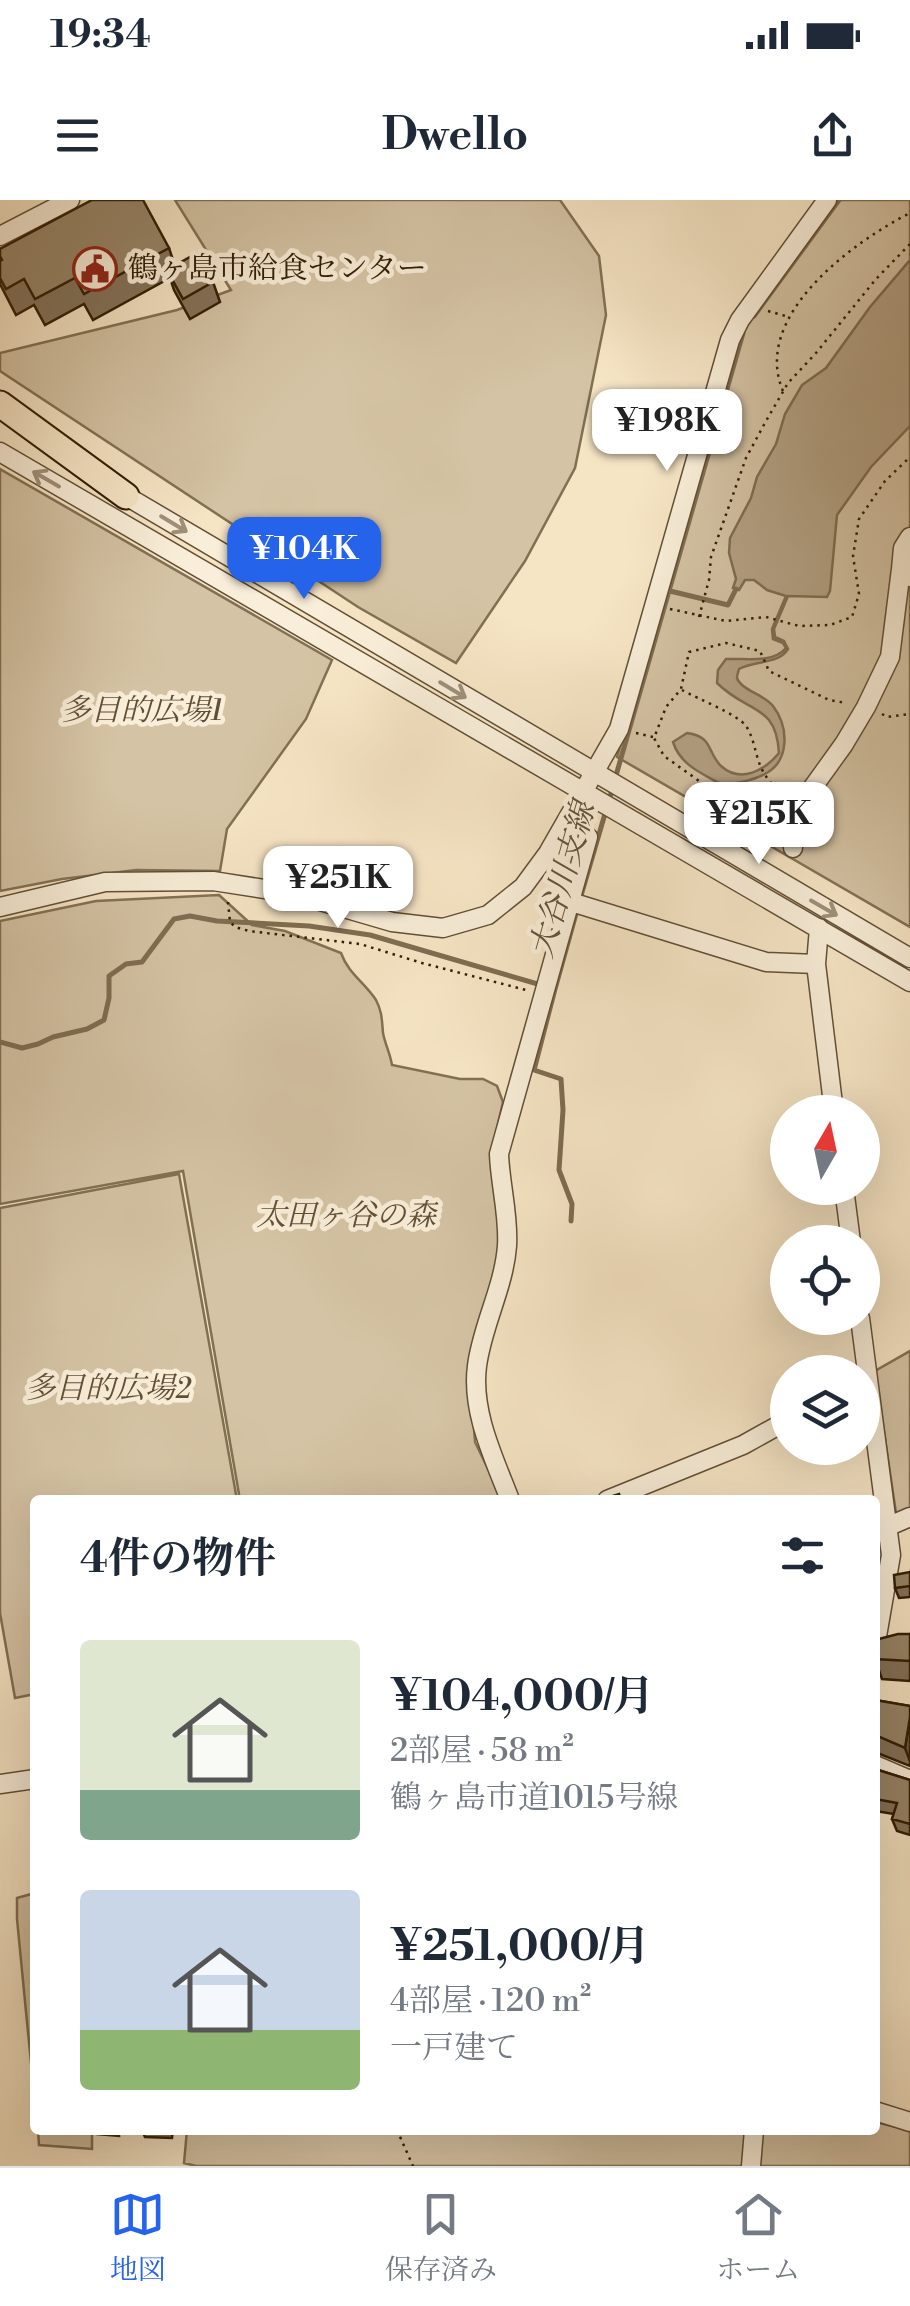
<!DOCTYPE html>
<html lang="ja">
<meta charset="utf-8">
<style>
:root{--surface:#fff;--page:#f6f6f7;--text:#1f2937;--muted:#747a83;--line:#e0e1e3;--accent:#2563eb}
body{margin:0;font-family:"Libre Bodoni","Noto Serif JP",serif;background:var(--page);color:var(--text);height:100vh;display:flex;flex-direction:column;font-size:38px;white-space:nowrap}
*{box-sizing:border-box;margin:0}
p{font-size:32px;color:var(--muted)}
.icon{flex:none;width:55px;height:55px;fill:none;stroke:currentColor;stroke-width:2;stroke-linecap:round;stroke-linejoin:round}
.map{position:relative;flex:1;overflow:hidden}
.details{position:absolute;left:30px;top:1295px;width:850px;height:640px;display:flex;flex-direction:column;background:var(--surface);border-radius:10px;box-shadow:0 10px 40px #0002}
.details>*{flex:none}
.needle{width:65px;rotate:9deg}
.tools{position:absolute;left:770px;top:895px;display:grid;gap:20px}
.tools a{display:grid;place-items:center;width:110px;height:110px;border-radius:50%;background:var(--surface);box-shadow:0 10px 40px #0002;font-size:50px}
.price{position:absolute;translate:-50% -85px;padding:0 22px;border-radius:20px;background:#fff;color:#222;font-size:32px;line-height:65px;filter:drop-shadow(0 2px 5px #0008)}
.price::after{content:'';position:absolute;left:50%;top:60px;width:30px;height:22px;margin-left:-15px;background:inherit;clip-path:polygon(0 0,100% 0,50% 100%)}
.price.selected{background:var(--accent);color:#fff}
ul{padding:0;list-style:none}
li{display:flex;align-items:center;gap:30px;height:250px;padding:0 50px}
li span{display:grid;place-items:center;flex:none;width:280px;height:200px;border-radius:10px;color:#555}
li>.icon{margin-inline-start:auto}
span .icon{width:120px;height:120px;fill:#fffc;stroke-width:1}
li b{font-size:42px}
h2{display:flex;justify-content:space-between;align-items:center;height:120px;padding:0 50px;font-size:42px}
.status{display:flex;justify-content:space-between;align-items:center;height:70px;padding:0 50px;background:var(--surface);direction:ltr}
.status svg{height:28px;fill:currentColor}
header{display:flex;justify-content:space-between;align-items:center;height:130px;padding:0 50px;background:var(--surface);font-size:45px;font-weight:700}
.dock{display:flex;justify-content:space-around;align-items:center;height:140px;border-top:2px solid var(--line);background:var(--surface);font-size:28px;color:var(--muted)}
.dock a{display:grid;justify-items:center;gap:5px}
.dock .selected{color:var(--accent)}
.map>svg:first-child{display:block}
.green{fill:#d4c3a4;stroke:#827054;stroke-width:2.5}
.water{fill:#b3a184;stroke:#7f6c51;stroke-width:2.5}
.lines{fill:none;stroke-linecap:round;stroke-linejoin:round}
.stream{stroke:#7f6c51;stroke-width:5}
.minor-casing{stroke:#624f35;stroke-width:21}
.highway-casing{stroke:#301d05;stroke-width:29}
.path{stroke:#301d05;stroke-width:2.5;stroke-dasharray:2.5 5;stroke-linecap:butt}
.minor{stroke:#f9eed9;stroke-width:18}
.highway{stroke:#f6e5c5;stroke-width:25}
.wall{fill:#82725a;stroke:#301d05;stroke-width:2.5}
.shaded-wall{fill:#6a5d4a;stroke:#301d05;stroke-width:2.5}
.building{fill:#978569;stroke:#301d05;stroke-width:2.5}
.oneway{stroke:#9f907a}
.labels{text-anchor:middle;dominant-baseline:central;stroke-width:9;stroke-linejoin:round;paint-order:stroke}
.poi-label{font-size:30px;fill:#301d05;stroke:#f9eed9;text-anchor:start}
.park-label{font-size:30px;font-style:italic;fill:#614f35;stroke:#f9eed9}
.water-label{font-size:32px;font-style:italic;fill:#645238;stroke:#f9eed9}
</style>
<div class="status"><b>19:34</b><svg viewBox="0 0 49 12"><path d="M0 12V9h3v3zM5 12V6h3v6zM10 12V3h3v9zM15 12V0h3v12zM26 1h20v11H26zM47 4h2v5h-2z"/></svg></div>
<header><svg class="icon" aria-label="menu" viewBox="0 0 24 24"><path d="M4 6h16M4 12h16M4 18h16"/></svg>Dwello<svg class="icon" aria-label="share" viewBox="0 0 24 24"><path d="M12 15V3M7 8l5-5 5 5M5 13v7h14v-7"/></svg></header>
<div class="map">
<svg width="910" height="1966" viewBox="0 0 910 1966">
<rect width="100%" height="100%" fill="#f6e5c5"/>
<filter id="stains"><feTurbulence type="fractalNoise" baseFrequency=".002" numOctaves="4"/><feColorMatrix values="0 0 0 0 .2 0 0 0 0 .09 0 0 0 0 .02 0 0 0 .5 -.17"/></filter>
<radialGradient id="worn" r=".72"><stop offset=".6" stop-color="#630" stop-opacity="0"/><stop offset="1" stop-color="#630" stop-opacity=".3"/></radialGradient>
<path class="green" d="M175 0H560L599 56 606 115 575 268 525 361 456 463 358 407 0 171V153L177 110 231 90Z
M825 0H910V727L617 557 739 127Z
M0 269 332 460 306 519 227 629 220 671 136 670 62 679 0 691Z
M219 695 252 725 285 731 341 753C348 773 365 783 376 800 382 811 382 821 383 833 385 844 390 853 392 865L460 879H483L497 886 503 902 495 937 504 1042 471 1188 475 1242 503 1300H240L183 971 0 1004V721L96 701Z
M179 974 237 1300H35V1494L15 1498 0 1413V1008Z
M910 1151V1319L897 1320 875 1171Z
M35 1693V1904L17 1719V1698Z
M875 1922 910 1930V1966H756L759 1930H875Z
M38 1930H92V1949L39 1945Z
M187 1930H748L744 1966H196L184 1963Z"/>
<path class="water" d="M910 60V226L871 267 837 315 830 391 827 397 788 396 774 429 775 437 784 441 788 449C778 465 754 460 739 469 737 477 735 478 741 484 750 493 764 495 773 506 789 527 790 561 765 574 752 581 733 585 719 583 699 572 680 564 673 542L687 533C714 537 706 551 721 566 741 584 765 570 779 553 776 503 748 514 717 483L718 470 726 459C746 458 772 464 786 448L783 443 773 439 772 429 786 396 767 390 754 380H745L739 390 733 388 736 379 729 353 730 338 751 298 757 277 776 244 785 214 802 185 826 168 870 107Z"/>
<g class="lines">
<path class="stream" d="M754 116 839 0
M670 391 728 405 736 389
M615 579 743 133
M580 699 612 590
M555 789 534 870 561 879 563 910 559 970 572 1004 571 1021
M0 842 22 848 38 844 53 837 87 829 104 820 109 798V776L126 764 142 762 174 719 190 716 217 721 309 726 370 735 555 789 577 710"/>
<g class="minor-casing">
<path id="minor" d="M0 36 70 0
M0 252 910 782
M116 290 910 758
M910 377 901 369 903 348 910 337
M793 648V627L803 601 844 544 866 507 890 457 901 369
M568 701 766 762 816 764 819 728
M0 707 105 682 213 681 296 694 392 722 443 728 488 715 523 687 548 653 619 529 730 140 740 120 827 0
M816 764 834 912
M844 988 851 1042
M860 1118 891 1355 875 1448
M510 1300C494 1258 471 1212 477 1166 482 1126 504 1087 507 1046 509 1015 500 984 499 954L588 637
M607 1300 743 1245 788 1220
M875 1332 910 1317
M875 1565 910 1580
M0 1584 35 1579
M875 1911 910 1922
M751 1966 754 1930"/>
</g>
<g class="highway-casing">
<path id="highway" d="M0 204 126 296"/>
</g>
<path class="path" d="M768 111 789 117
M783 191C751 116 853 42 910 13
M670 409 726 421 766 417 799 426 830 425 852 417 859 394 853 356 859 319 885 281 910 257
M699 417 709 380 711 357 746 258 766 221 788 183 816 153 876 79 910 44
M682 490C698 499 737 514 746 526 754 538 755 553 760 565 765 578 775 588 785 598
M882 514 887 517 910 514
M636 533 653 537
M785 598 739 597 709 588 664 556 654 538 666 507 681 489 689 452 726 443 760 451 769 471 829 500 846 503
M228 702 230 722 235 727 249 731 360 744 422 763 526 790
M397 1930 413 1966"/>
<use href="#minor" class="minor"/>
<use href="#highway" class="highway"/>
</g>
<path class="wall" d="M169 48 175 66 213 82 220 102 190 119 174 90 170 78 93 120 84 104 45 125 34 105 16 115 0 84V49Z
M805 1118H835L824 1119V1126L808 1128Z
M910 1372V1397L899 1398 895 1388Z
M910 1434V1481L882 1479 875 1459Z
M875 1500 910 1506V1566L880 1554H875Z
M875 1569 910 1580V1635L897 1631 892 1619 894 1614 875 1611Z
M96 1930H119V1936L97 1934Z
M142 1930H173L172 1938 145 1937Z"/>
<path class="shaded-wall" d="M910 1517V1561L905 1548Z"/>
<path class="building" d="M92 0H143L169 48 84 94 75 78 35 99 24 79 6 89 0 78V61L2 60 0 56V49Z
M197 53 213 82 183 99 167 70Z
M619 1294 621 1300H600Z
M910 1372V1386L895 1388 894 1375Z
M898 1434H910V1461L875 1459V1440Z
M875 1500 910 1506V1517L905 1548 875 1535Z
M875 1569 910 1580V1624L892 1619 897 1603 875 1599Z"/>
<defs><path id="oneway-shaft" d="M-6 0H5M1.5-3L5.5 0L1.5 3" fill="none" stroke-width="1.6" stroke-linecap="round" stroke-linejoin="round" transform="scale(2.5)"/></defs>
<g class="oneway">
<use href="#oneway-shaft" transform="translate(46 279) rotate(-150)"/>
<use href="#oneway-shaft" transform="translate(174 324) rotate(31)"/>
<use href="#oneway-shaft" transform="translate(453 490) rotate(31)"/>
<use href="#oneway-shaft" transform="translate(824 708) rotate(30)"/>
</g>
<defs>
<g id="civic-ring" transform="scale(2.25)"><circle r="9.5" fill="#f9eed9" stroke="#8f2418" stroke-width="1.5"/><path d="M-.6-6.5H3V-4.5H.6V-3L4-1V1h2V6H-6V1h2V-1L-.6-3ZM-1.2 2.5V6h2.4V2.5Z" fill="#8f2418"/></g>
</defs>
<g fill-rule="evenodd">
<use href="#civic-ring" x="95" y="69"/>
</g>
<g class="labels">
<g class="poi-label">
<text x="128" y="69">鶴ヶ島市給食センター</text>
</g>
<g class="park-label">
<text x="141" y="511">多目的広場1</text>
<text x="346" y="1016">太田ヶ谷の森</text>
<text x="108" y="1189">多目的広場2</text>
</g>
<g class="water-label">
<text transform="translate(563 680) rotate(-74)">大谷川支線</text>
</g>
</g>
<rect width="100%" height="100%" filter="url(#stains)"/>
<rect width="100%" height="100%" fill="url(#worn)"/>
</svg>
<div class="tools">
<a><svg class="needle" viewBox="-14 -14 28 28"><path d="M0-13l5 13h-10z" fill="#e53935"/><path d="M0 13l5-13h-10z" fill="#747a83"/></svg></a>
<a><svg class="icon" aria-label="locate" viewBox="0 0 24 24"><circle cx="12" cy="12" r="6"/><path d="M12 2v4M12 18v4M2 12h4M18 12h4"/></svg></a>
<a><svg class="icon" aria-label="layers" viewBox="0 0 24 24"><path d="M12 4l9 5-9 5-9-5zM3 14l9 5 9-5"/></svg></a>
</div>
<b class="price" style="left:667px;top:274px">¥198K</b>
<b class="price selected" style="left:304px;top:402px">¥104K</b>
<b class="price" style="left:759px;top:667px">¥215K</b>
<b class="price" style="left:338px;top:731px">¥251K</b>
<section class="details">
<h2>4件の物件<svg class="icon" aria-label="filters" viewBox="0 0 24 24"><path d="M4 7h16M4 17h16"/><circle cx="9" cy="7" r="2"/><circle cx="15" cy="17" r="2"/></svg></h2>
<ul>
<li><span style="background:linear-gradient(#dfe7d0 75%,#7fa58c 0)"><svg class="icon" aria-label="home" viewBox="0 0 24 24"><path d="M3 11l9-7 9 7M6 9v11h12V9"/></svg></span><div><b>¥104,000/月</b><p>2部屋 · 58 m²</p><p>鶴ヶ島市道1015号線</p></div></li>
<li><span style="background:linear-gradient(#c9d6e8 70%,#8fb573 0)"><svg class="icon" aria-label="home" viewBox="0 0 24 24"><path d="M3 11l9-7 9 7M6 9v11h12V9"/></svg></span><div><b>¥251,000/月</b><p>4部屋 · 120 m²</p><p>一戸建て</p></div></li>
</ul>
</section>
</div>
<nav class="dock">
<a class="selected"><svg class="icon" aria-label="map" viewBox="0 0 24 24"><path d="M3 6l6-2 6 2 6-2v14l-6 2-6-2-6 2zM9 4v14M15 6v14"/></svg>地図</a>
<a><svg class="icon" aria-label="saved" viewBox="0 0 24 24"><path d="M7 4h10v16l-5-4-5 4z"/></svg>保存済み</a>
<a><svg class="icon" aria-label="home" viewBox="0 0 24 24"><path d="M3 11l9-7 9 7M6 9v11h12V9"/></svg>ホーム</a>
</nav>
